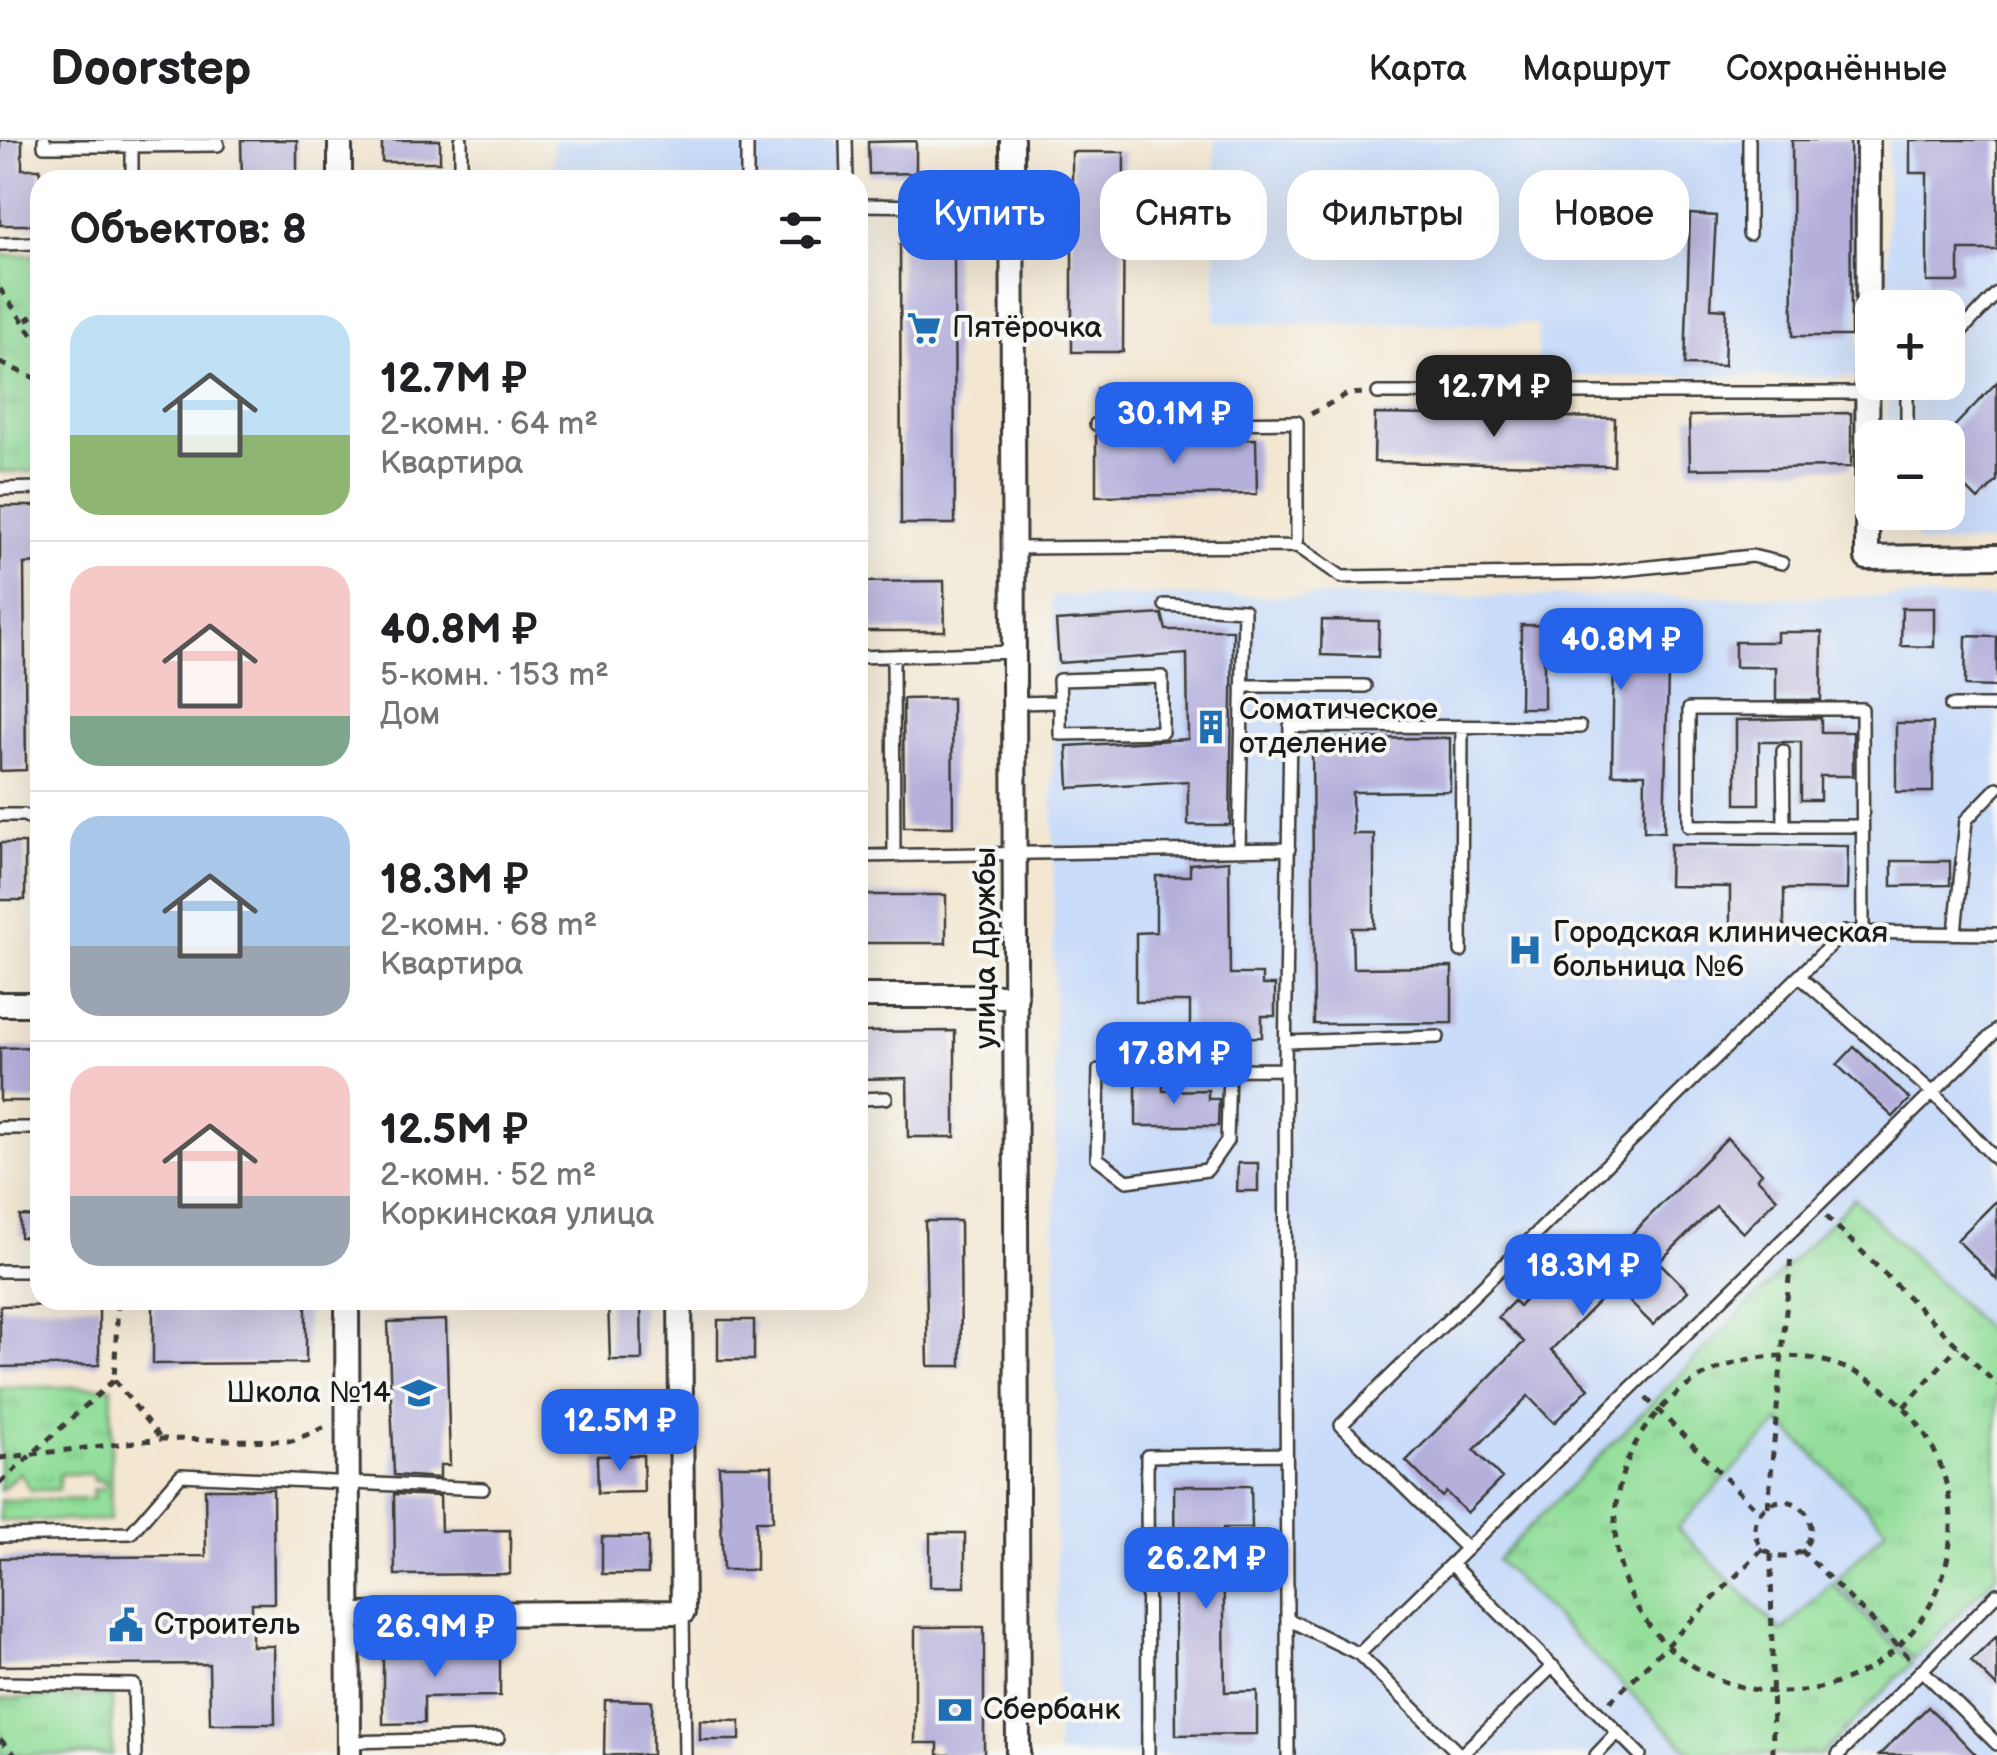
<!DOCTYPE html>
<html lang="ru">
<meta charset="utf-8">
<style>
:root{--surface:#fff;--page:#f2f2f2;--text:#202124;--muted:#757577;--line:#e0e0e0;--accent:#2563eb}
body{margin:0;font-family:"Balsamiq Sans",sans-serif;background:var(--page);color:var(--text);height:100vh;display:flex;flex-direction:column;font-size:38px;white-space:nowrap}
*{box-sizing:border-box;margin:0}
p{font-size:32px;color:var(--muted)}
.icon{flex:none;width:55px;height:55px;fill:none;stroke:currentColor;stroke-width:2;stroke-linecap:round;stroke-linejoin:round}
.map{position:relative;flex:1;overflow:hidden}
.sheet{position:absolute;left:30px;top:30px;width:838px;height:1140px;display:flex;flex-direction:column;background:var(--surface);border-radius:30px;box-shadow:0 10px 40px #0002}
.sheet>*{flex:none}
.guide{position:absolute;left:898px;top:30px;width:948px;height:90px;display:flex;gap:20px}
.controls{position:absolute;left:1855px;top:150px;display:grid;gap:20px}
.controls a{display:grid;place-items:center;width:110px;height:110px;border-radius:20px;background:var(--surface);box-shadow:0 10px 40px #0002;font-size:50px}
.price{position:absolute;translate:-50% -85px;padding:0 22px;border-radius:20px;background:var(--accent);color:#fff;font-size:32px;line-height:65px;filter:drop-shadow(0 2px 5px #0008)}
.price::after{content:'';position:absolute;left:50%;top:60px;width:30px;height:22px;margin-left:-15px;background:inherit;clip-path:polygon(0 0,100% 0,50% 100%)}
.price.selected{background:#222;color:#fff}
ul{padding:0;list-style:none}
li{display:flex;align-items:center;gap:30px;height:250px;padding:0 40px}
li+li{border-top:2px solid var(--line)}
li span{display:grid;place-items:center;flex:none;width:280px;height:200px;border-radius:30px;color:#555}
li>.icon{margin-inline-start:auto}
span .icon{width:120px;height:120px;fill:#fffc;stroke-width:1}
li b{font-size:42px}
h2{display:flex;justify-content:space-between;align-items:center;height:120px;padding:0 40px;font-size:42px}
.tag{padding:0 35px;border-radius:30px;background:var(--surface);box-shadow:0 10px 40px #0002;font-size:35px;line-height:90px}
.tag.selected{background:var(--accent);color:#fff}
header{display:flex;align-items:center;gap:60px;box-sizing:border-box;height:140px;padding:0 50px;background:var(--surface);border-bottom:2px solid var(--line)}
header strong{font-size:48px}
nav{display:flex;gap:55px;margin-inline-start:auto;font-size:35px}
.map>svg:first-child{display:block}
.built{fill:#c9dcf9}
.park{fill:url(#park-tufts);stroke:#577d5b;stroke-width:2.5}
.building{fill:#b5b0db}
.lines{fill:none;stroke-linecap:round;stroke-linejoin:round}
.service-casing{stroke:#3c3a37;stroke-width:16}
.minor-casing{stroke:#3c3a37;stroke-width:28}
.path{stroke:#3c3a37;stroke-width:5;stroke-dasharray:8 8;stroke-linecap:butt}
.service{stroke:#fff;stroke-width:11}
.minor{stroke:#fff;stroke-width:22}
.labels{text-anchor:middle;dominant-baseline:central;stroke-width:8;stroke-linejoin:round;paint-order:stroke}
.poi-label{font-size:30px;fill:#1c1c1c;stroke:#f6f6f2;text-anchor:start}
.street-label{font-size:30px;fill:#1c1c1c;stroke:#f6f6f2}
</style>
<header>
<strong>Doorstep</strong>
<nav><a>Карта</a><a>Маршрут</a><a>Сохранённые</a></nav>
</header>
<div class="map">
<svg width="1997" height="1615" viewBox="0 0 1997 1615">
<defs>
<pattern id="park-tufts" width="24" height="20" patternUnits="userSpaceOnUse" patternTransform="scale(2.5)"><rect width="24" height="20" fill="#92de9a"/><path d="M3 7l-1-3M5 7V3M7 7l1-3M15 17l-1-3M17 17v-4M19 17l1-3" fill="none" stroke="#7dbe84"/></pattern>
</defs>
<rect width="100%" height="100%" fill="#f6f6f2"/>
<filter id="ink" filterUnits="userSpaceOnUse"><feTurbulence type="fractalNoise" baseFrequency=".01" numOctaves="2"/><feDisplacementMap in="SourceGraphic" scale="20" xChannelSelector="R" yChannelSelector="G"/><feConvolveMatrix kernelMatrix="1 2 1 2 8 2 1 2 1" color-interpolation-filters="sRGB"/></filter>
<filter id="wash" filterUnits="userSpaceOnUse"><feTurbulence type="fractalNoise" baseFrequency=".0048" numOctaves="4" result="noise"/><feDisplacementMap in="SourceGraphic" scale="40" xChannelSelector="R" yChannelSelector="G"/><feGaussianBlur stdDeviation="2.25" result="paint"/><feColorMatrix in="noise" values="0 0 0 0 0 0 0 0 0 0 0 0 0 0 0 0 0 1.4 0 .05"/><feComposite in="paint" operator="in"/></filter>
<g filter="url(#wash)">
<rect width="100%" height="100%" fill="#f3e7d2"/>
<path class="built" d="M554 0H835V40H370V34H553Z
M1215 0H1859L1858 237 1538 236V184L1215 183Z
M1888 0H1997V402L1921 404 1900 373 1948 372V298H1887V243L1948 242V168L1887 167Z
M1052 456 1997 457V1200L1854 1058 1497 1420 1693 1615H1057Z
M1781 1282 1888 1388 1913 1519 1997 1434V1615H1821L1911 1524 1782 1492 1677 1387Z"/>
<path class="park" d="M0 115H40V331L0 332Z
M1854 1058 1997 1200V1434L1914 1519 1835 1441 1887 1388 1780 1282 1677 1388 1782 1492 1831 1443 1912 1523 1821 1615H1693L1497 1420Z
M0 1247H112L110 1380 0 1381V1360L93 1359 92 1350 104 1349 105 1341H93L92 1334H59V1350H30L20 1332 0 1351Z
M112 1556V1615H0V1559Z"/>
<g id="blocks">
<path class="building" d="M0 0H22V29H40V85H0Z
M241 0H297V40H242Z
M382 0H440V22H382Z
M1792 0H1850L1851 196H1793Z
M1910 0H1997V110H1959V142H1927V33H1910Z
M916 1V33L869 34 868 2Z
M1072 12H1124L1123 212H1072Z
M1690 74 1716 76 1711 168 1726 169 1724 226 1685 225Z
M900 104H954L955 384H901Z
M1997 242V341L1978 360 1948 330V293Z
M1097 248 1130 249 1129 274 1097 275Z
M1851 273V327L1690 329 1689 276Z
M1375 274 1615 278 1614 326 1374 322Z
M1096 293H1129V301L1256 299 1257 354 1096 356Z
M0 366H40V423L24 424 26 630 0 631Z
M944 441 945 491H858V442Z
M1902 468H1934V507L1901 506Z
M1649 473 1692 474 1691 494 1669 493 1664 692 1644 691 1645 634H1612L1614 507 1544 506V568H1520L1521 485 1648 486Z
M1162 474 1166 490H1233L1230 685H1188V641L1069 648 1067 606 1188 599 1187 514 1059 523 1056 481Z
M1322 480 1379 481 1378 517 1321 515Z
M1777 492H1822L1821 560H1776V527H1735V502H1777Z
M1966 496 1997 497V547L1965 546Z
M952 558 953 687H904L903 559Z
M1821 578V592H1853V636H1820V660H1801V602H1759V664H1736V580Z
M1896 583H1933V652H1896Z
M1450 598V651L1352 652 1353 694H1374V788H1352L1353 828 1452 827V883L1314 884 1312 599Z
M0 703H25V760H0Z
M1670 704 1848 706 1847 750 1784 749V789L1730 788V747L1669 746Z
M1229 721 1230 834H1262V845H1275V876H1262V897L1190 898V862H1136V793L1156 792V736H1190V724Z
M1892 721H1950V745L1892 746Z
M858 755H946V803H858Z
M955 891V997H908L907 938 858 939V892Z
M40 907V961H0V908Z
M1854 907 1910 959 1893 977 1837 925Z
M1136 942H1163V951L1208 950V959H1219L1218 986H1136Z
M1727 998 1762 1033 1757 1038 1777 1058 1743 1093 1716 1066 1659 1122 1688 1151 1653 1185 1614 1146 1551 1210 1589 1248 1554 1283 1528 1256 1474 1310 1502 1338 1467 1373 1446 1352 1442 1357 1406 1321 1524 1202 1498 1177 1514 1161 1519 1166 1587 1097 1608 1118Z
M1238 1023H1258V1051H1237Z
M1997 1060V1140L1957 1100Z
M20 1076 40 1077V1098L20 1097Z
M925 1081H960L961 1226H928Z
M153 1160H306V1223L153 1224Z
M608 1160H641L642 1220H610Z
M99 1165V1225L0 1227V1166Z
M446 1180 450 1325H440V1338L394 1335 388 1182Z
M718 1180H754V1220H718Z
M643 1315 644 1352 598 1353 597 1316Z
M719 1326H772L773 1381H756V1430H723Z
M1174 1346H1251L1252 1388H1223L1225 1552 1257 1551V1594L1176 1595Z
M205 1349H273L274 1463H252V1506H274L275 1584H210L209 1524 0 1526V1418L206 1416Z
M394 1354 440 1356 441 1391 510 1390V1434L395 1435Z
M930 1393H965V1447H930Z
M602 1397H648V1434H602Z
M915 1487H984V1615H938V1603H915Z
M1997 1496V1547L1971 1521Z
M500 1511V1556L424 1557V1583L383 1584V1512Z
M605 1560 652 1561V1615H604Z
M1928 1567 1949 1587 1976 1615H1879Z
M700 1580 740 1581V1600H700Z"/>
</g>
</g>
<g filter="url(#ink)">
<use href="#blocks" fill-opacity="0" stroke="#3c3a37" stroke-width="2.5"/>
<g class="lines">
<g class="service-casing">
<path id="service" d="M44 0V6H132
M461 0V40
M846 0 847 40
M1749 0V94
M132 40V6L218 5 217 0
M747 40V0
M858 65 1011 67
M0 104 40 103
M858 164 859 260
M1948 205 1997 153
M1378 253H1868
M1907 298V254L1917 242
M0 349 40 348
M1933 372 1937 375
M1297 406 1342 437 1594 433 1752 416 1782 423
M1014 408 1297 406V282L1096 284
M1165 465 1244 470 1239 710
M893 516 894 715
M858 517 1015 512
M1242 546H1365
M1015 563 1060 562 1059 540 1162 537V592L1060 594V562
M1951 566H1997
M1783 611 1784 686
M0 675H24L39 683 40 689
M1862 686H1689V569H1862L1863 792
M858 716 1289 709
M1955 793 1966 680 1997 648
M1461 811 1462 587
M1799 836 1933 953 1997 1020
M1285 902 1438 897
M1229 929 1227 1001 1207 1030 1127 1041 1097 1018 1099 930 1285 929
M858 959 886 958
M0 988H40
M0 1131H40
M0 1396 131 1393 181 1335 483 1349
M1467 1409 1341 1285 1844 792 1997 794
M1452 1425 1640 1615
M683 1472 685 1615
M1287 1479 1288 1615
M1359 1514 1997 890
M1922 1530 1997 1604
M0 1543 134 1545 136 1615
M349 1602 498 1598
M1148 1615 1147 1316 1285 1314
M1460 1615 1359 1514 1287 1479 1285 929 1290 586 1580 587
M1461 1615 1553 1526
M1596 1615 1617 1593
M1838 1615 1997 1454"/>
</g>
<g class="minor-casing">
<path id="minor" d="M1012 0 1018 1615
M1868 0 1867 418 1997 416
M340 40V0
M858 856H1016
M0 864H40
M347 1160 349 1615
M348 1475 683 1472 680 1160"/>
</g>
<path class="path" d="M0 149 40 205
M26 180 40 172
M0 223 40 240
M1311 274 1347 254 1365 253
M1826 1076 1997 1245
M1615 1384a168 168 0 1 1 336 0a168 168 0 1 1-336 0Z
M114 1240 161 1299
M1646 1258 1760 1373
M1904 1267 1958 1206
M0 1318 161 1299 292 1301 328 1286
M0 1343 114 1240 118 1160
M1755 1389a28 28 0 1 1 56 0a28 28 0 1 1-56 0Z
M1768 1367 1791 1116
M1801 1410 1909 1517
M1771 1414 1773 1615
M1610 1562 1763 1409
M0 1599 15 1615"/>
<use href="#service" class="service"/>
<use href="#minor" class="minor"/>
</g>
</g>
<defs>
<g id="supermarket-bare" transform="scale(2.7)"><path d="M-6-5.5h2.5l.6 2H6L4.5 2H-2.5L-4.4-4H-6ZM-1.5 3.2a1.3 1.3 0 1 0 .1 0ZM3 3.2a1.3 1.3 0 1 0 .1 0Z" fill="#1f6fb2" stroke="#f6f6f2" stroke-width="2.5" paint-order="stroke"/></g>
<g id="building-bare" transform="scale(2.7)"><path d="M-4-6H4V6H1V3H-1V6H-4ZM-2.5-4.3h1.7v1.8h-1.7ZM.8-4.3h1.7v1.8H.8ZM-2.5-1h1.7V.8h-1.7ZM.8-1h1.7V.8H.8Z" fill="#1f6fb2" stroke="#f6f6f2" stroke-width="2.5" paint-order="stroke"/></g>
<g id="hospital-bare" transform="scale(2.7)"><path d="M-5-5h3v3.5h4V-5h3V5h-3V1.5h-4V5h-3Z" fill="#1f6fb2" stroke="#f6f6f2" stroke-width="2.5" paint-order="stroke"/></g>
<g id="school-bare" transform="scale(2.7)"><path d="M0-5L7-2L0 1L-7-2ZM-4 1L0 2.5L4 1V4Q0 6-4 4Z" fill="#1f6fb2" stroke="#f6f6f2" stroke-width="2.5" paint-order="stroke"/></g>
<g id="civic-bare" transform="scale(2.7)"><path d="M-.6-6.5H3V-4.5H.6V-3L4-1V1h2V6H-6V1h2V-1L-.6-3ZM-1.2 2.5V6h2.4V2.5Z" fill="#1f6fb2" stroke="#f6f6f2" stroke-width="2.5" paint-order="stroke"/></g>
<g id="bank-bare" transform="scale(2.7)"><path d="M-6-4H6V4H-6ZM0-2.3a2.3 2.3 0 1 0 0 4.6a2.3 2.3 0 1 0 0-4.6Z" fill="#1f6fb2" stroke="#f6f6f2" stroke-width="2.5" paint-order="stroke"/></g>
</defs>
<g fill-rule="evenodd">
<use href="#supermarket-bare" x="924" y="188"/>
<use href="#building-bare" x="1211" y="587"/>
<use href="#hospital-bare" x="1525" y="810"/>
<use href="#school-bare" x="419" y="1253"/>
<use href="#civic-bare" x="126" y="1485"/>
<use href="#bank-bare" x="955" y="1570"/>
</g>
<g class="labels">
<g class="poi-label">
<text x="952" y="188">Пятёрочка</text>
<text x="1239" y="570">Соматическое<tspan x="1239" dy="34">отделение</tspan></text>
<text x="1553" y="793">Городская клиническая<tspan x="1553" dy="34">больница №6</tspan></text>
<text x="391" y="1253" text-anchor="end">Школа №14</text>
<text x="154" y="1485">Строитель</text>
<text x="983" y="1570">Сбербанк</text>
</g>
<g class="street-label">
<text transform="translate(986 808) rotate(-90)">улица Дружбы</text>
</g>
</g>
</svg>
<div class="controls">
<a>+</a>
<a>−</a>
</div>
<b class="price selected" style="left:1494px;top:300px">12.7M ₽</b>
<b class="price" style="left:1174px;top:327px">30.1M ₽</b>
<b class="price" style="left:1621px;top:553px">40.8M ₽</b>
<b class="price" style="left:1174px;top:967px">17.8M ₽</b>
<b class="price" style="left:1583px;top:1179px">18.3M ₽</b>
<b class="price" style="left:620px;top:1334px">12.5M ₽</b>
<b class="price" style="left:1206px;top:1472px">26.2M ₽</b>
<b class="price" style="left:435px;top:1540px">26.9M ₽</b>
<div class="guide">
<a class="tag selected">Купить</a>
<a class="tag">Снять</a>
<a class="tag">Фильтры</a>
<a class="tag">Новое</a>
</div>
<section class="sheet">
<h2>Объектов: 8<svg class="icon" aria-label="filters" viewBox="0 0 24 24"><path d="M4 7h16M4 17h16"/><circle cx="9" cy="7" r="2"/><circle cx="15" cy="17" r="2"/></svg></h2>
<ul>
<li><span style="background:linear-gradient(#bfe0f5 60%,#8fb573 0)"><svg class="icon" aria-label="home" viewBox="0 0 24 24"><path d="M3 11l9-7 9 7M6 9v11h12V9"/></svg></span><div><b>12.7M ₽</b><p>2-комн. · 64 m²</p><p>Квартира</p></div></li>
<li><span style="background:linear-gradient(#f6c9c9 75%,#7fa58c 0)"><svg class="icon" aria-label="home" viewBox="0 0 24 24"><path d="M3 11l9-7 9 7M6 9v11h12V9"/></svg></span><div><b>40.8M ₽</b><p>5-комн. · 153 m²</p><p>Дом</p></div></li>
<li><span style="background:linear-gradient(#a9c7e8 65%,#9aa5b1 0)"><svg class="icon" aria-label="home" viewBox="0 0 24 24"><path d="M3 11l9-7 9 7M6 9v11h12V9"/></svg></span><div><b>18.3M ₽</b><p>2-комн. · 68 m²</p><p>Квартира</p></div></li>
<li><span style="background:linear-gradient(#f6c9c9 65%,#9aa5b1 0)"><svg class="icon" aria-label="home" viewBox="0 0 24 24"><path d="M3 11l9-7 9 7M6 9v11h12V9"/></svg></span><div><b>12.5M ₽</b><p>2-комн. · 52 m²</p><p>Коркинская улица</p></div></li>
</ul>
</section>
</div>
